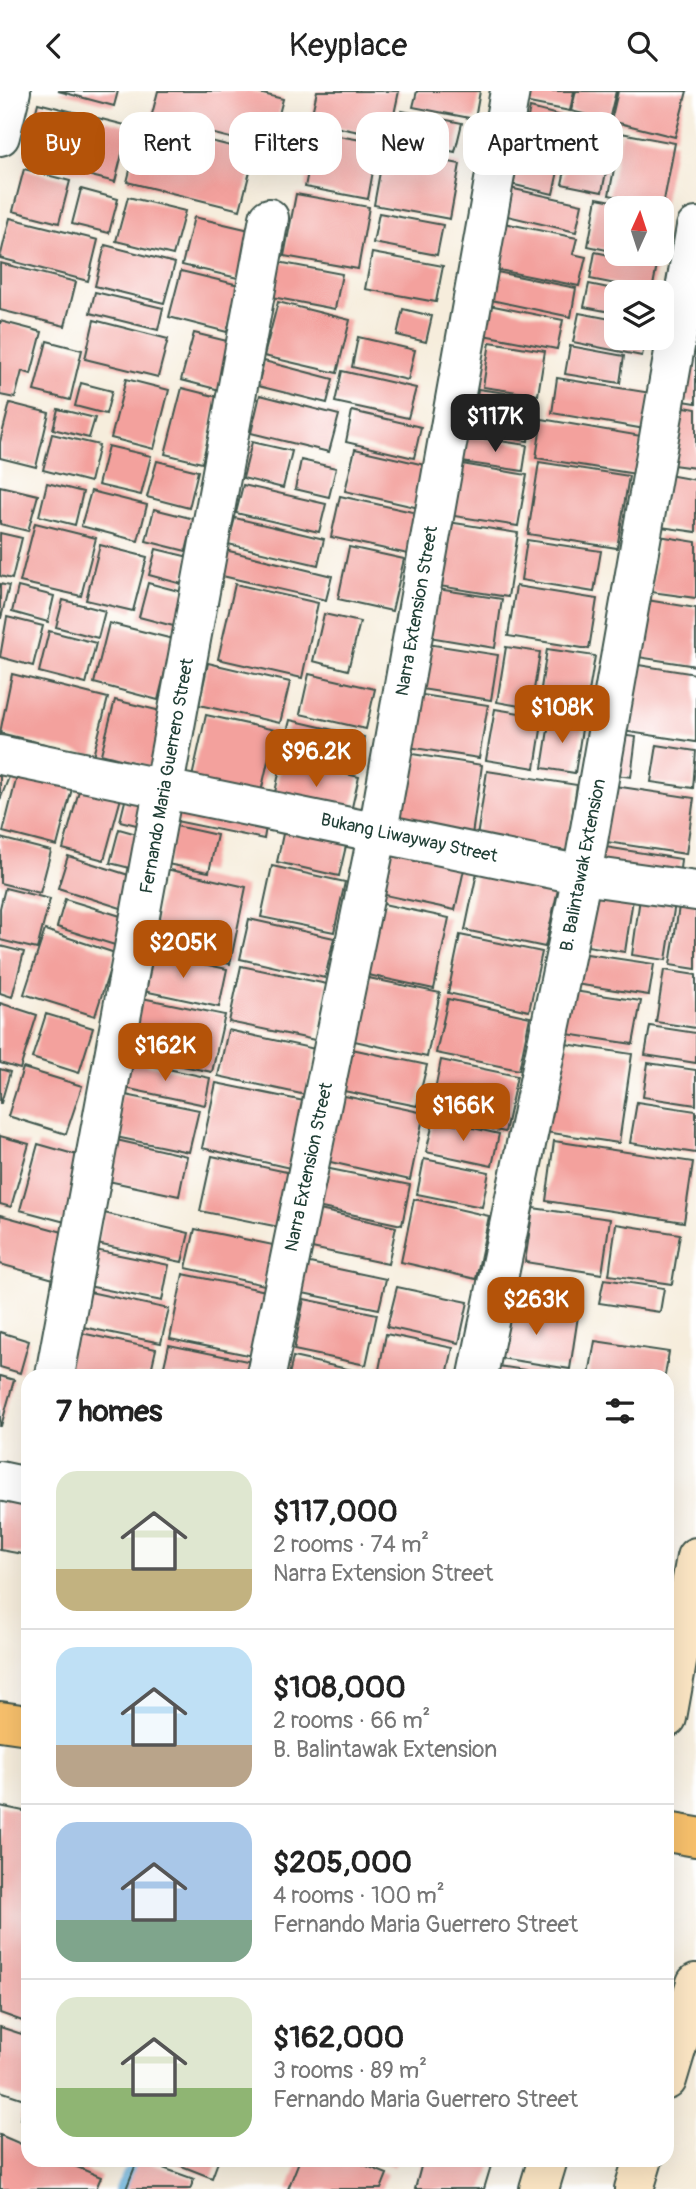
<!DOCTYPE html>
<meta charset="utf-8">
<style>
:root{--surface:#fff;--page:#f6f6f6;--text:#222;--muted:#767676;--line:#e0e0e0;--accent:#b45309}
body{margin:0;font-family:Pangolin,sans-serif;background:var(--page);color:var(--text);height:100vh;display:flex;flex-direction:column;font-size:26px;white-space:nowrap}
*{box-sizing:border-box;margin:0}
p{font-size:23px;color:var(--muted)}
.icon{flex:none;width:38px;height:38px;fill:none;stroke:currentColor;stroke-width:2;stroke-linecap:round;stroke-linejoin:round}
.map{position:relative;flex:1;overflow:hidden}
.side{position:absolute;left:21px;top:1278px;width:653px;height:798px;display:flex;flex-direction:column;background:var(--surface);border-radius:21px;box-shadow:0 7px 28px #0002}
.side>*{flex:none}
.top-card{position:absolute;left:21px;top:21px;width:654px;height:63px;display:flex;gap:14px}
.needle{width:46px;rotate:3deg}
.buttons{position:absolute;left:604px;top:105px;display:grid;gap:14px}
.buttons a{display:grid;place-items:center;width:70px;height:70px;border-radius:14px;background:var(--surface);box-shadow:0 7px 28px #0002;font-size:35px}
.price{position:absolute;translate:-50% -60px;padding:0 16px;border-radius:14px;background:var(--accent);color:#fff;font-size:23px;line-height:46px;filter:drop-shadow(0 2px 4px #0008)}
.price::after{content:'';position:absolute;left:50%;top:42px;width:21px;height:16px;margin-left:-10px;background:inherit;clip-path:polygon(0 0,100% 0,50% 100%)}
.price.on{background:#222;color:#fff}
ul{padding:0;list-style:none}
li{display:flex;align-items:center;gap:21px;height:175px;padding:0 35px}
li+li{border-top:2px solid var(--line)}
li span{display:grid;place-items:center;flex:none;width:196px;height:140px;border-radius:21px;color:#555}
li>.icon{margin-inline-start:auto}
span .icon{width:84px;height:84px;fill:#fffc;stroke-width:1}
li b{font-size:30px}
h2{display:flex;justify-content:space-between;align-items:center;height:84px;padding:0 35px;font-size:30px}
.tag{padding:0 24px;border-radius:21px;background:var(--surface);box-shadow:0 7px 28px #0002;font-size:24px;line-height:63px}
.tag.on{background:var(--accent);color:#fff}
header{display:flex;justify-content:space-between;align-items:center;height:91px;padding:0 35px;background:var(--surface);font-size:32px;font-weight:600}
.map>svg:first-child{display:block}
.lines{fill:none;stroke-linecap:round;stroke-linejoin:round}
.stream{stroke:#61afdb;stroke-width:12}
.building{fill:#f3a19d}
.street-casing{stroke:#3f574d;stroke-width:42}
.secondary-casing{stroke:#3f574d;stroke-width:42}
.primary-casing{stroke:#3f574d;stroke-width:42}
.street{stroke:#fff;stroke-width:38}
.secondary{stroke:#fce6c4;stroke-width:38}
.primary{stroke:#f7c06c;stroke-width:38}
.labels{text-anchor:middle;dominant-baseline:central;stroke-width:7;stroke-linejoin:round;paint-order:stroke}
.street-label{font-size:18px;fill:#1f3d34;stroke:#fff}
</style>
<header><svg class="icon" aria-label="back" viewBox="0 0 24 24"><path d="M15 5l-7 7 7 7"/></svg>Keyplace<svg class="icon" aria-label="search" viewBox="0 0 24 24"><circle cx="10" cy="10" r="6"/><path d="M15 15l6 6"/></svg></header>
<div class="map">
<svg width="696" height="2098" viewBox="0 0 696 2098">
<rect width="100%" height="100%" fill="#fff"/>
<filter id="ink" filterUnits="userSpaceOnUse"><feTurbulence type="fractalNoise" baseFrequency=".0143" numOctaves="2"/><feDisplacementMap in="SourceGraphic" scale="14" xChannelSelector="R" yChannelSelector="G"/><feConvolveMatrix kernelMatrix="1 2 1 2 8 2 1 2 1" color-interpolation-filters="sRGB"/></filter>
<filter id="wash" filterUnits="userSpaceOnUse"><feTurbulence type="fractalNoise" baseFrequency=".00686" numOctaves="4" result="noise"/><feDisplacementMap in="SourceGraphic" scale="28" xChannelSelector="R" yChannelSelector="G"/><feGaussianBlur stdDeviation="1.57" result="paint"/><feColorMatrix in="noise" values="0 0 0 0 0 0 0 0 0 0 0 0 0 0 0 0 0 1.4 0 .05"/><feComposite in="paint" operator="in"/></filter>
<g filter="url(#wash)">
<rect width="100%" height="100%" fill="#f6eddc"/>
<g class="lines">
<path class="stream" d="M120 2098 138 2068"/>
</g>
<g id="blocks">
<path class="building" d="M58 0H118L114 15Z
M158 0H251L283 8 270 57 151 27Z
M317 0H399L389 47 310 31Z
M417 0H480L475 28 413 16Z
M526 0H574L570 20 524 11Z
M576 0H616L609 29 571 20Z
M618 0H687L675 46 611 30Z
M38 12 129 35 115 91 24 68Z
M530 17 566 26 558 65 521 57Z
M402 20 462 32 455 61 396 48Z
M142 33 255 61 240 119 127 91Z
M575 33 614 41 602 101 562 93Z
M316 41 378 52 368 108 305 96Z
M621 42 675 52 663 115 609 104Z
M384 59 460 73 450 128 374 114Z
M509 60 560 71 553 103 502 91Z
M24 78 70 90 59 132 13 120Z
M505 96 582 113 576 141 499 123Z
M81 98 118 108 109 142 72 133Z
M296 103 369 116 358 178 284 165Z
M128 106 185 120 173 164 116 150Z
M597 107 643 116 616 117V161L588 155Z
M379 122 443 134 437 164 373 152Z
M194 126 254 140 242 188 182 174Z
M10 127 98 149 88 190 0 167Z
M504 132 577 147 573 163 586 166 579 195 494 178Z
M105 154 175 172 164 212 95 195Z
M595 161 657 174 652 200 590 188Z
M372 162 443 175 436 211 365 198Z
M634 163H655L654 168Z
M278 171 342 183 335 218 272 206Z
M0 172 76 191 65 235 0 219Z
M181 180 239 194 227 241 169 226Z
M497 181 576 197 571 226 491 209Z
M589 193 623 200 616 201V222L584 216Z
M95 201 163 217 158 239 90 222Z
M278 211 350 229 337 282 264 265Z
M489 214 563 229 557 258 483 244Z
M403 218 432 225 426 251 397 244Z
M579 222 616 229V247H646L642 265 573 251Z
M94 229 168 248 158 286 85 268Z
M0 230 42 241 31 283 22 280 15 307 0 304Z
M194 242 231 251 220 299 181 289Z
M358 246 415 259 408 289 352 276Z
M47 250 82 259 70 309 34 300Z
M490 251 545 260 538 304 483 296Z
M570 255 624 265 620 292 565 283Z
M685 258 696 260V312L677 309Z
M264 270 333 288 327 312 258 295Z
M342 280 416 297 408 327 335 311Z
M557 287 651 302 645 338 552 322Z
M126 288 169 299 154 358 111 347Z
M81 292 112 300 106 323 75 315Z
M182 297 218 306 202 372 165 363Z
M478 298 534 306 528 350 472 341Z
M260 304 339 324 329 361 251 342Z
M10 312 49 322 36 376 0 367V351Z
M674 314 696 318V377L665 373Z
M58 318 95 327 89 347 53 338Z
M352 320 421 336 414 367 346 351Z
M542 328 641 345 636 383 536 367Z
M52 343 99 354 90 391 43 379Z
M467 345 527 354 523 380 462 371Z
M252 351 292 360 283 397 243 387Z
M108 355 151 365 141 404 98 394Z
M355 358 429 375 419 417 345 400Z
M301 369 336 377 329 406 295 398Z
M157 370 198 380 189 417 147 406Z
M539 371 629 385 617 457 528 443Z
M456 372 527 384 518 435 448 424Z
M668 384 696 389V441L661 436Z
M47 392 83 401 75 434 39 425Z
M243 394 326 413 319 441 236 422Z
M0 395 38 404 28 440 0 433Z
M91 400 147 414 138 450 81 435Z
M340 405 417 422 408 463 331 446Z
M154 418 194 428 186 460 146 450Z
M235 427 324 448 318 474 228 453Z
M442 430 518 442 508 506 433 494Z
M35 432 96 447 81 505 20 491Z
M0 442 22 447 12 488 0 485Z
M659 445 696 451V507L651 501Z
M527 449 601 460 594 501 521 489Z
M100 454 147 466 133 520 86 509Z
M349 456 404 468 392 520 338 508Z
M156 458 189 466 182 493 149 484Z
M225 459 332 485 326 509 218 484Z
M148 492 190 503 181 537 139 526Z
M0 493 9 495 1 527H0Z
M235 493 318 512 302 587 218 568Z
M516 495 597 508 589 558 508 545Z
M18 496 54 505 48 531 12 521Z
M431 497 502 508 495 557 423 545Z
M63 509 105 520 98 547 56 536Z
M647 509 696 517V575L638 566Z
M324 523 360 531 348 579 313 570Z
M7 526 43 535 33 575 0 566Z
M109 532 173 548 158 609 94 592Z
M49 540 96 552 86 593 39 581Z
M421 552 498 564 491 609 415 597Z
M506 556 540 561 531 617 497 611Z
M547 558 595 565 585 625 538 617Z
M208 572 290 591 280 632 199 614Z
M632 573 696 583V651L622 640Z
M12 583 108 607 93 665 0 642Z
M309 583 375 598 366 638 300 623Z
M416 603 488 614 479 667 408 656Z
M115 609 165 621 151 676 101 663Z
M495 618 543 626 535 677 486 669Z
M206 624 275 639 259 710 190 695Z
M550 626 583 632 575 682 542 677Z
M290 629 364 646 357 679 282 662Z
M612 643 636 646 631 686 607 683Z
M657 654 696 660 693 697 651 691Z
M406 662 482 674 472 744 396 733Z
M282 668 359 686 349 729 273 711Z
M0 674 12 678 0 709Z
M19 677 74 690 57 755 3 741Z
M487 680 577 694 567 760 477 746Z
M608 694 694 707 686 763 600 750Z
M80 696 121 707 104 769 63 758Z
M128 698 157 706 149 737 120 730Z
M181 705 268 724 264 748 176 730Z
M286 729 349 742 339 785 277 771Z
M176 735 217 744 209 781 167 773Z
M119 738 151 747 142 780 110 772Z
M0 747 51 760 40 802 0 792Z
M388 749 467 765 455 819 376 802Z
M599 755 681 768 679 788 596 775Z
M68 765 138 787 127 819 58 797Z
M480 767 561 785 545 856 465 839Z
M272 775 345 791 334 841 261 826Z
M166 778 246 796 230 873 150 856Z
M590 794 634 801 625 861 581 854Z
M5 797 50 808 37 858 0 849V817Z
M640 807 675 812 666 869 632 864Z
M65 808 127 827 118 855 57 836Z
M680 809 696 811V878L670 874Z
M374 811 449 827 434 898 359 882Z
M249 828 334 847 325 887 240 868Z
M45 839 115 862 95 925 24 903Z
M460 844 542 861 529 920 448 902Z
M0 855 24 861 12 906 0 902Z
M147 861 227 878 219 916 139 899Z
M580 862 654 873 649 904 575 893Z
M241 875 327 893 315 949 229 931Z
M664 879 696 884V937L656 931Z
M364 886 440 902 427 966 350 949Z
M567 899 641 910 633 953 560 942Z
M142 907 225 924 212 981 129 964Z
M448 908 530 926 519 979 436 962Z
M0 912 37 924 20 978 0 972Z
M46 923 93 937 79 982 32 967Z
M650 935 696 942V972L645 964Z
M228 939 315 958 306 1004 218 985Z
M559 952 632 963 619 1052 545 1041Z
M347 957 427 974 417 1015 339 999Z
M126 969 210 987 205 1014 120 996Z
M441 969 517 985 505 1041 430 1024Z
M648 972 696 979V1014L643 1006Z
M23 977 82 995 66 1043 8 1025Z
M0 978 10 981 1 1012H0Z
M216 992 304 1010 290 1077 202 1057Z
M121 1003 199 1019 189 1061 111 1045Z
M340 1004 424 1022 410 1089 326 1070Z
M637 1011 696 1020V1062L630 1052Z
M434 1028 499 1043 492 1075 426 1061Z
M0 1045 29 1053 11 1116 0 1113Z
M103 1046 187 1065 179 1105 94 1087Z
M554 1050 693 1071 684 1131 546 1110Z
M38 1053 84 1066 65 1131 20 1119Z
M212 1065 296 1083 284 1137 200 1120Z
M424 1068 489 1081 482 1116 417 1103Z
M325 1077 410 1094 402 1134 317 1116Z
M414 1108 489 1125 476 1188 401 1171Z
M533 1117 610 1128 602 1183 525 1171Z
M315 1118 396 1136 388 1173 307 1156Z
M104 1122 189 1142 182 1171 97 1153Z
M0 1124 70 1143 57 1189 0 1173Z
M616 1133 680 1143 672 1193 609 1184Z
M195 1138 278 1155 269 1195 186 1177Z
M85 1157 169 1174 162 1210 78 1193Z
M305 1171 386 1188 379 1218 298 1201Z
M183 1183 271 1201 258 1266 170 1248Z
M604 1188 664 1197 660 1221 599 1212Z
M397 1196 468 1211 459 1252 387 1236Z
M85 1200 169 1218 161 1252 78 1235Z
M304 1208 377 1223 366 1274 294 1259Z
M501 1213 578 1225 570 1278 493 1266Z
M72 1240 156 1258 150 1284H66Z
M0 1241 29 1250 20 1282 0 1276Z
M386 1243 453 1257 447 1284H378Z
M595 1250 669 1261 665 1284H589Z
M169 1254 257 1272 255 1284H162Z
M293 1266 361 1281 360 1284H289Z
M491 1274 552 1283V1284H490Z
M0 1285 14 1289 1 1335H0Z
M0 1401 28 1405V1464L0 1459Z
M0 1715 28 1721V1932L0 1922Z
M0 1936 28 1945V1998L24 2008 0 2000Z
M28 2005V2031L20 2028Z
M0 2044 28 2056V2068H58L101 2086 96 2098H0Z
M138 2068 194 2088 190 2098H126Z
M164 2068H219L212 2087Z
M300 2068H350L387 2083 381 2098H288Z
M375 2068H397L394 2076Z
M423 2068H493L484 2098H415Z"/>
</g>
</g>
<g filter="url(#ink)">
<use href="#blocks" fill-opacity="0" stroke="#3f574d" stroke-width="2"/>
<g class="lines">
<g class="street-casing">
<path id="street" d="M0 45 11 0
M0 664 582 784 696 800
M55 1284 269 127
M266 1284 378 740 510 0
M478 1284 582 784 696 136
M0 1390 28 1396"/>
</g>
<g class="secondary-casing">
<path id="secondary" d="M667 1627 696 1466
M667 1989 696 1892
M539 2098 548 2068
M634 2098 643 2068"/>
</g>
<g class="primary-casing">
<path id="primary" d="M0 1630 28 1634
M667 1741 696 1746"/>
</g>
<use href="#street" class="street"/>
<use href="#secondary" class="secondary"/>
<use href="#primary" class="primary"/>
</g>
</g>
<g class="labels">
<g class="street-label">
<text transform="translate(417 520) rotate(-80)">Narra Extension Street</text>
<text transform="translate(167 685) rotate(-80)">Fernando Maria Guerrero Street</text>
<text transform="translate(409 747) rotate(12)">Bukang Liwayway Street</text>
<text transform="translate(583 774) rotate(-79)">B. Balintawak Extension</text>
<text transform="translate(309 1076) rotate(-78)">Narra Extension Street</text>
</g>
</g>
</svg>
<div class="buttons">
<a><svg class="needle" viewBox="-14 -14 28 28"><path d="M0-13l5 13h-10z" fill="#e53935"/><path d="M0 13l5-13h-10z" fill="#767676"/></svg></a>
<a><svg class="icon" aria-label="layers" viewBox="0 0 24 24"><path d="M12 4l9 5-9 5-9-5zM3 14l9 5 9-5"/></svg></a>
</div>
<b class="price on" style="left:495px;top:363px">$117K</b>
<b class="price" style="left:562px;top:654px">$108K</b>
<b class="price" style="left:316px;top:698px">$96.2K</b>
<b class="price" style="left:183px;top:889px">$205K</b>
<b class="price" style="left:165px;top:992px">$162K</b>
<b class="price" style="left:463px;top:1052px">$166K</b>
<b class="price" style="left:536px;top:1246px">$263K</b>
<div class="top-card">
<a class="tag on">Buy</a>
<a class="tag">Rent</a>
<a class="tag">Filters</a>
<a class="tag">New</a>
<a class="tag">Apartment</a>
</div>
<section class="side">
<h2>7 homes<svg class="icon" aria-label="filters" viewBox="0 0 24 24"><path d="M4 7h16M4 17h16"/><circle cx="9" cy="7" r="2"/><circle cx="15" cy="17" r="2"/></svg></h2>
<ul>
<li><span style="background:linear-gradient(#dfe7d0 70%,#c2b280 0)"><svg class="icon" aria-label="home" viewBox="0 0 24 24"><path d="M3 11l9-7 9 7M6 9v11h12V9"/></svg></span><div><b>$117,000</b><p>2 rooms · 74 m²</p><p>Narra Extension Street</p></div></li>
<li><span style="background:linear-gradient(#bfe0f5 70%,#b9a48a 0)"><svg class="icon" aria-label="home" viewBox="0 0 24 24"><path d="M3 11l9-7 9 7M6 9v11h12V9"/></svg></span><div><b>$108,000</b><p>2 rooms · 66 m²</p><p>B. Balintawak Extension</p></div></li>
<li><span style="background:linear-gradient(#a9c7e8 70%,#7fa58c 0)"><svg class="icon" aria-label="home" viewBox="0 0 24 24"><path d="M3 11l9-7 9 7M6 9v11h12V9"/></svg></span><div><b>$205,000</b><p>4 rooms · 100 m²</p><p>Fernando Maria Guerrero Street</p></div></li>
<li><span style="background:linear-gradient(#dfe7d0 65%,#8fb573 0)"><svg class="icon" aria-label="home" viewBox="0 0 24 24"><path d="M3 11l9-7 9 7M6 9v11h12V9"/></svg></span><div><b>$162,000</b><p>3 rooms · 89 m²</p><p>Fernando Maria Guerrero Street</p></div></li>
</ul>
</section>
</div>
